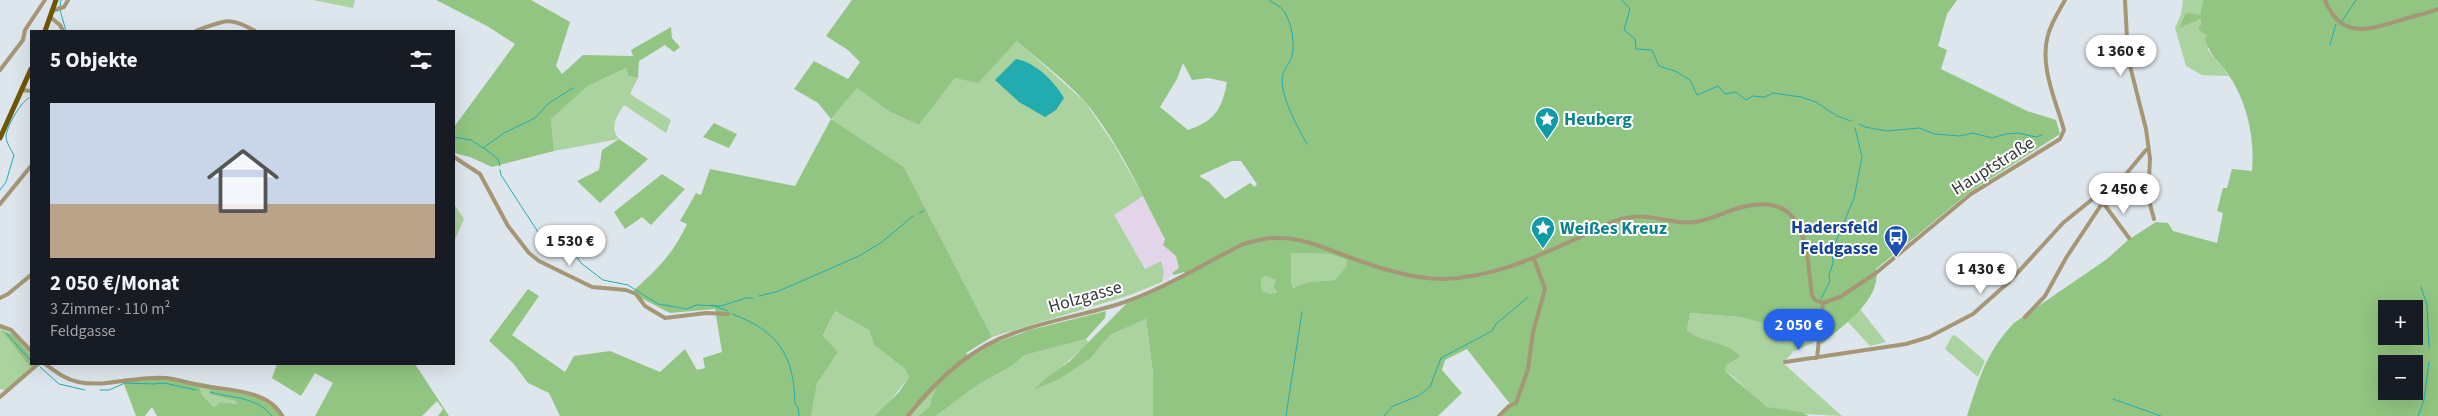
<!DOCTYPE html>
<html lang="de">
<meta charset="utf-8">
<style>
:root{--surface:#171b24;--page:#20242c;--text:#f1f3f6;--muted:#9ea1a6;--accent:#2563eb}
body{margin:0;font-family:"Source Sans 3",sans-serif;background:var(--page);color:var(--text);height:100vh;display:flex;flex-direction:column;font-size:19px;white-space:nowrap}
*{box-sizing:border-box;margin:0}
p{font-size:16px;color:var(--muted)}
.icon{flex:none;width:28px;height:28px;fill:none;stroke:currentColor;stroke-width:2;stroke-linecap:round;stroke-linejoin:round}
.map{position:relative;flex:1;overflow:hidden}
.sheet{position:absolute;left:30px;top:30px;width:425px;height:335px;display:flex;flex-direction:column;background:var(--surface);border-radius:0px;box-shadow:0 5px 20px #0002}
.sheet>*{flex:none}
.fabs{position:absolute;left:2378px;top:300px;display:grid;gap:10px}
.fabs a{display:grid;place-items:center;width:45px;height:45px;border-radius:0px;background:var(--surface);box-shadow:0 5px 20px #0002;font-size:25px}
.price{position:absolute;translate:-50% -42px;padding:0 11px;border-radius:18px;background:#fff;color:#222;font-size:16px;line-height:32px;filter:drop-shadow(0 1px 2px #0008)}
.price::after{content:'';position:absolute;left:50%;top:30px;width:15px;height:11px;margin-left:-8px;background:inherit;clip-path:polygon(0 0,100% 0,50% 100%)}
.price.active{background:var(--accent);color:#fff}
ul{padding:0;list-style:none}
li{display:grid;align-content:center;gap:10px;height:265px;padding:0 20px}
li span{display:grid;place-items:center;height:155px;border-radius:0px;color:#555}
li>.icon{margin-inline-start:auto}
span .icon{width:90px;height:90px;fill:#fffc;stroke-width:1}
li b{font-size:21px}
h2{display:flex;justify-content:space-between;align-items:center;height:60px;padding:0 20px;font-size:21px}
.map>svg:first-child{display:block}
.industrial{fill:#e2d5e9}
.green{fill:#abd39f}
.forest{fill:#91c581;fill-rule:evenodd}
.water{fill:#22acb0}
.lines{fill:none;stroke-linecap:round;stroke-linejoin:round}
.stream{stroke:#22acb0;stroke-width:1}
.minor{stroke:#a59776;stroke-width:4}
.major{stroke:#6f5506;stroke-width:5}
.labels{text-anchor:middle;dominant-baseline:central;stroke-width:4;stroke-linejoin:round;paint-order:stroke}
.culture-label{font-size:18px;font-weight:bold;fill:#0d838f;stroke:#fff;text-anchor:start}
.street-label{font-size:18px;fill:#36393c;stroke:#fff}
.transit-label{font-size:18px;font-weight:bold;fill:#164399;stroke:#fff;text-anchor:end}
</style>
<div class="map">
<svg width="2438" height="416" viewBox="0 0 2438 416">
<rect width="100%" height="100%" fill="#dee6ed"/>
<path class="industrial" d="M1143 196 1165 239 1164 245 1176 256 1179 268 1172 273 1174 275 1162 282 1164 272 1145 269 1114 215Z"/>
<path class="green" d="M313 0H355L353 8Z
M2183 0H2203L2200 15 2180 27 2199 19 2201 22 2198 28 2202 33 2207 35 2208 50 2229 76 2202 75 2186 66 2175 28 2181 14Z
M1017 41 1085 102 1115 146 1143 196 1114 215 1145 269 1161 261 1164 272 1162 282 1130 295 992 337 904 167 831 119 857 88 890 112 919 125 955 78 978 82Z
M626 68 628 76 638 78 630 94 671 120 666 133 624 105C617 116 609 127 619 139L554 151 551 119 588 86Z
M454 204 464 219 454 242Z
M1291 253 1330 254 1347 260 1346 267 1335 280 1309 282 1293 288 1291 282Z
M1265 276 1276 280 1277 292 1270 294 1262 291 1261 279Z
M1860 309 1886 342 1870 346 1848 322Z
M835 311 869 330 874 345 905 369 909 377 883 410 875 416H811L817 384 838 352 823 337Z
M1690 313 1740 317 1814 337 1813 343 1794 351 1783 363 1842 416C1828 416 1776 413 1766 406 1751 396 1740 380 1725 371L1726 365 1706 341 1694 336 1687 330Z
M1146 319 1153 373V416H936L979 384 1010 367 1025 355 1086 339 1089 343 1036 389 1060 379 1091 358 1110 335Z
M0 329 31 368 5 390 0 389Z
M1955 335 1985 361 1978 377 1945 349 1952 336Z
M937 386 931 399 930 406 918 416H910Z
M200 388 210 389 209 394 235 401 237 404 220 402 214 407 202 395Z"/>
<path class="forest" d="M436 0H531L570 22 556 66 562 74 583 55 633 56 631 50 671 27 672 38 680 47 674 52 665 45 639 61 638 78 628 76 626 68 588 86 551 119 554 151 492 167 470 157 454 153V127L515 44 487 26Z
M852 0H1957L1947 14 1938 46 1947 50 1941 69 2027 111 2056 120 2060 134 1971 191 1876 269C1882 300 1842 326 1822 344L1820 340 1814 337 1740 317 1690 313 1687 330C1702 344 1727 340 1740 357L1726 365 1725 371 1767 407 1801 412 1809 416H1502L1510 404 1467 349 1445 360 1442 370 1462 393 1438 416H1153V373L1146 319 1110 335 1091 358 1060 379 1034 390 1045 379 1070 361 1127 303 1187 274 1184 272 1174 275 1172 273 1179 268 1176 256 1163 245 1165 239C1141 193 1119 143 1086 103 1067 81 1039 61 1017 41L978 83 955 78 919 125 890 112 857 88 831 119 904 167 992 337 966 353 970 358 992 344 1030 330 1106 311 1105 318 1086 339 1025 355 1010 367 979 384 936 416H918L930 406 931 399 936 388 910 416H875L899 392 909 377 905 369 874 345 869 330 835 311 823 336 838 352 817 384 811 416H560L549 393 528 383 513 363 489 341 528 289 539 296 512 335 565 372 574 356 610 351 660 372 685 349 697 370 705 368 703 358 722 352 715 309 670 313 631 293C655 271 673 255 687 224L680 221 696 193 701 195 710 169 795 186 831 119 818 103 794 89 814 61 848 79 860 62 848 50 826 36ZM1183 63 1192 80 1208 78 1227 82C1222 109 1215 121 1188 130L1160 107 1177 79ZM1232 161H1241L1257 184 1255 187 1250 183 1225 199 1209 182 1199 176ZM1291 253 1330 254 1347 260 1346 267 1335 280 1308 282 1293 288 1291 282ZM1265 276 1276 280 1274 287 1277 292 1270 294 1262 291 1261 279Z
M2203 0H2438V416H1967C1979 379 1986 352 2014 323L2107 259 2128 240 2156 222 2168 223 2173 231 2217 243 2223 213 2217 211 2223 188H2227L2232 169 2252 171C2255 138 2247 101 2228 74 2219 62 2209 54 2205 39L2207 35 2202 33 2198 28 2201 23 2200 19 2179 28 2186 13 2200 15ZM2386 309H2414V336H2386ZM2386 364H2414V391H2386Z
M714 123 737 134 729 148 703 137Z
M619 139 648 159 600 203 577 181 599 170 602 150Z
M662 174 685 189 651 225 642 217 625 229 614 212Z
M0 329 12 334 31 355V364H35L31 368Z
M277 364H415L449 416H438L443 409 437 401 422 416H315L333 383 315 373 301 396 272 378Z
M164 376C194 383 269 390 285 416H157L152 407 145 416H136L122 379ZM200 388 210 389 209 394 235 401 237 404 220 402 214 407 202 395Z"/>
<path class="water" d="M1016 59C1035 62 1054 81 1064 98L1056 110 1045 117 1019 102 995 80Z"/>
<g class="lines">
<path class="stream" d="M1269 0C1274 4 1280 6 1284 11 1292 23 1296 47 1291 59 1287 67 1282 72 1282 81 1283 101 1297 126 1307 144
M1622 0 1630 9 1624 30 1635 39 1636 49 1652 50 1659 66 1675 71 1690 80 1697 95 1718 86 1725 94 1736 92 1746 100 1753 96 1765 97 1773 93 1801 97 1816 102 1837 116 1851 121
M60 6 61 0
M60 10 66 31
M2342 21 2356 0
M226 31H229
M2330 45 2336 24
M1859 124 1865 127 1887 131 1919 128 1935 134 1960 136 1973 133 1992 138 2006 134 2018 133 2036 137 2042 135
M454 137 471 140 483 148 504 133 535 118 549 103 573 88
M484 148 498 159 500 166
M500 170 501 175 538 232 569 246 581 263 603 280 628 285 658 304 687 309 696 305 721 306 746 298H753
M0 190 6 182 14 155C11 150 6 142 6 136 7 126 22 99 31 97
M919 213 924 211
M2421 287 2427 305 2429 348
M759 296 779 291 859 256 882 242 913 216
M1821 299 1830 281 1829 275 1833 263 1832 251 1854 198 1862 157 1855 128
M712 305 728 311
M732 314C779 331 794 356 795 404L798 407 799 416
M7 334 31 361
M40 367 59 384 85 390
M100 390H109L125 383 154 384 164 383 196 390
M210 392C231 398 258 397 272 416
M2113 399 2161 416
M1286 416 1302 312
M1384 416 1393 406 1418 396 1430 387 1441 358 1492 331 1496 324 1528 297
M2418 416 2424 400 2429 362"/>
<path class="minor" d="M2125 0 2128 58 2146 129 2150 159 2148 197 2154 219
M2325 0C2342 43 2373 28 2408 18 2418 15 2428 13 2438 9
M52 11 64 7 68 0
M50 17 60 25 63 31
M196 31C224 21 228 15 255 31
M0 70 23 40 25 30 45 0
M22 90 31 91
M454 157 480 174 508 226 529 253 539 261 592 287 626 290 636 294 645 306 665 318 706 313 728 314
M0 204 31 166
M2104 204 2129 238
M0 298 8 294 31 275
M1823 303 1840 297 1876 273 1971 194 2060 139 2064 130C2056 101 2039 66 2048 35 2051 23 2059 11 2065 0
M2025 317 2045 296 2066 258 2115 184
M0 326 11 330 31 351
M1817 358 1823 303
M1785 362 1906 344 1929 337 1973 314 2010 281 2063 223 2106 188 2121 180 2146 150H2149
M45 364C56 372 65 379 78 382 107 388 137 375 166 378 178 379 191 384 203 386 227 390 269 390 282 416
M0 397 38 364
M908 416C936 380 970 348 1014 333 1047 321 1082 315 1116 305 1160 291 1202 265 1243 244 1255 241 1267 237 1280 238 1301 238 1322 247 1341 254 1373 266 1409 279 1443 279 1493 277 1532 259 1576 239 1593 231 1612 219 1632 217 1653 214 1674 225 1695 222 1712 220 1726 211 1742 207 1808 190 1806 251 1812 295L1815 300 1823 303
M1499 416 1509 406 1516 403 1528 369 1533 332 1545 289 1534 259"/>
<path class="major" d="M45 31 56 0
M0 138 31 69"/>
</g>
<defs>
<g id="sight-pin" transform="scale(1.25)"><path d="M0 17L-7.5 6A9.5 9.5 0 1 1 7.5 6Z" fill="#0f9aa8" stroke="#fff"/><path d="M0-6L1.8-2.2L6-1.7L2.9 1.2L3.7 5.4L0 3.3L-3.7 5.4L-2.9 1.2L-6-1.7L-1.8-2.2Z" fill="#fff"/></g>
<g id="bus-pin" transform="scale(1.25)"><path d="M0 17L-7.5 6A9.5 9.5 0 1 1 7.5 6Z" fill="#1a4fb4" stroke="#fff"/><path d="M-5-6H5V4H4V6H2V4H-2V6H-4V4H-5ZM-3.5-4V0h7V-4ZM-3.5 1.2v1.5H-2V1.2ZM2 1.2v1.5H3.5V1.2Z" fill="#fff"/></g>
</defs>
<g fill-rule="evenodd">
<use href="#sight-pin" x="1547" y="119"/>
<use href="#sight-pin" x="1543" y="228"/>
<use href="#bus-pin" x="1896" y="237"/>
</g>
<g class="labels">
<g class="culture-label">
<text x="1564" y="119">Heuberg</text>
<text x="1560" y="228">Weißes Kreuz</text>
</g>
<g class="street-label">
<text transform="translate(1993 166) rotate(-32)">Hauptstraße</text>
<text transform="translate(1085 297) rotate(-16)">Holzgasse</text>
</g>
<g class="transit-label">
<text x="1878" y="227">Hadersfeld<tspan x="1878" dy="21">Feldgasse</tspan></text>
</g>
</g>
</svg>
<div class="fabs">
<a>+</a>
<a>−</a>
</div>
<b class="price" style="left:2121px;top:77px">1 360 €</b>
<b class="price" style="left:2124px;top:215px">2 450 €</b>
<b class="price" style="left:570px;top:267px">1 530 €</b>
<b class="price" style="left:1981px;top:295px">1 430 €</b>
<b class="price active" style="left:1799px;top:351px">2 050 €</b>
<section class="sheet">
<h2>5 Objekte<svg class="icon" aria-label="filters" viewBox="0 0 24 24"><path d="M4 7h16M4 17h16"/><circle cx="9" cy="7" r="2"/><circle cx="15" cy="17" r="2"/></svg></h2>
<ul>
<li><span style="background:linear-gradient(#c9d6e8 65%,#b9a48a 0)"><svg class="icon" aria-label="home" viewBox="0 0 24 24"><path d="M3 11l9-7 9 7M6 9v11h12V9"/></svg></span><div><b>2 050 €/Monat</b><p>3 Zimmer · 110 m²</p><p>Feldgasse</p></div></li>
</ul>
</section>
</div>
